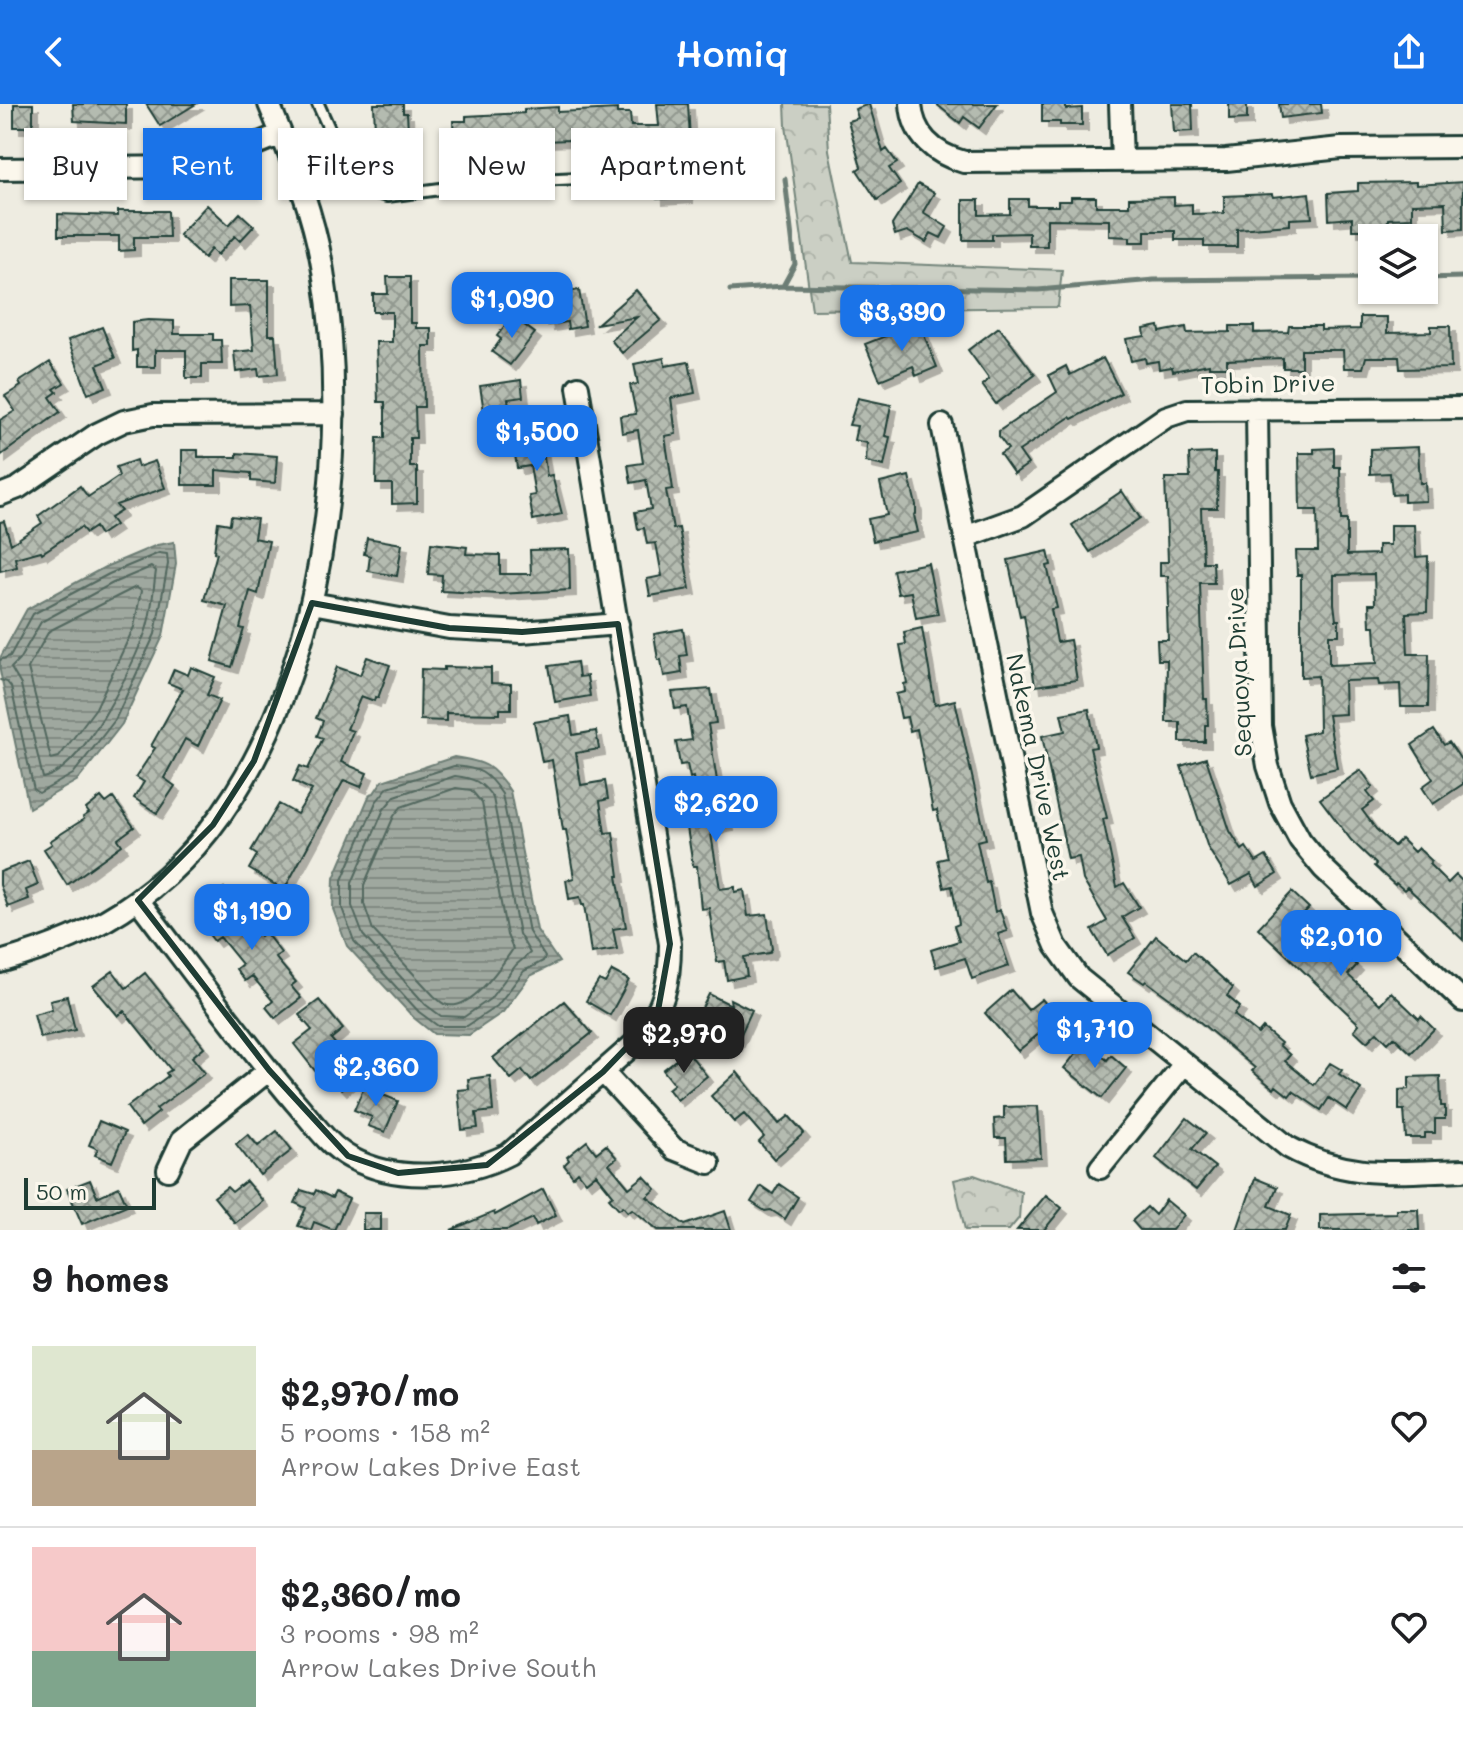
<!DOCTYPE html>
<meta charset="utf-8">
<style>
:root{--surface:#fff;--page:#f6f6f6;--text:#202124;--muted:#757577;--line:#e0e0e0;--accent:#1a73e8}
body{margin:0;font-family:Mali,sans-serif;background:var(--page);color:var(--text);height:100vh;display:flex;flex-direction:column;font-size:30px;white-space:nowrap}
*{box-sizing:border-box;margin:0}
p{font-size:26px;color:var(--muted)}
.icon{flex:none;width:44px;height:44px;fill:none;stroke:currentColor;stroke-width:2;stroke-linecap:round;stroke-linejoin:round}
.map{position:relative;height:1126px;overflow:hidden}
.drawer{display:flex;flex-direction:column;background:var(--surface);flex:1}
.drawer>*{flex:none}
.banner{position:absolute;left:24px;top:24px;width:800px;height:72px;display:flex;gap:16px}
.tools{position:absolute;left:1358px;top:120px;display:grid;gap:16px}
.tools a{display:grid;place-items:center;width:80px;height:80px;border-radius:0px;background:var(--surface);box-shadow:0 2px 6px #0004;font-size:40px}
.scale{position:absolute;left:24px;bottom:20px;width:132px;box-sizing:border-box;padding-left:8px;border:4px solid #1f3d34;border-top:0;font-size:22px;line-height:28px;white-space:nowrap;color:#1f3d34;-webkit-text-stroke:6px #fbf7ec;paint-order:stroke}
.price{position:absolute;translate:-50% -68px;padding:0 18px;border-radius:16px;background:var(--accent);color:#fff;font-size:26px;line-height:52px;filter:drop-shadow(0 2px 4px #0008)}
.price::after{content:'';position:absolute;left:50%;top:48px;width:24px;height:18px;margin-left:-12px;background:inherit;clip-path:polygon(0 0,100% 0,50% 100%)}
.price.selected{background:#222;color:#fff}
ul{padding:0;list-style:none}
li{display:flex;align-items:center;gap:24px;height:200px;padding:0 32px}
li+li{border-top:2px solid var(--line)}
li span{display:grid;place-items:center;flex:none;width:224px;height:160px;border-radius:0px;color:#555}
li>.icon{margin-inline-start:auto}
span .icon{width:96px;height:96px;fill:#fffc;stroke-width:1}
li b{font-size:34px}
h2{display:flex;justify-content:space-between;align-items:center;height:96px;padding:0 32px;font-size:34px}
.tag{padding:0 28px;border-radius:0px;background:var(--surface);box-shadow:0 2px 6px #0004;font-size:28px;line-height:72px}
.tag.selected{background:var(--accent);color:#fff}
header{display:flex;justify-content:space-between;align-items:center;height:104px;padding:0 32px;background:var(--accent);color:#fff;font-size:36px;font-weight:600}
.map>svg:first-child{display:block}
.forest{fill:url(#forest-crowns);stroke:#75867c;stroke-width:2}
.water{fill:url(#water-rules);stroke:#6c7d74;stroke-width:2}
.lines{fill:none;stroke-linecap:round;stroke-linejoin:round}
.shore{stroke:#52685f;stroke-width:2}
.stream{stroke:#6c7d74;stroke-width:5}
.building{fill:url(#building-cross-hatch);stroke:#1f3d34;stroke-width:2;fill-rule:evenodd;filter:url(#shadow)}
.service-casing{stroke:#1f3d34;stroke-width:16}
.minor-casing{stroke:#1f3d34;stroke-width:26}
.service{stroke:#fbf7ec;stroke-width:10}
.minor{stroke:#fbf7ec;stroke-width:20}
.marked{fill:none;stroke:#1f3d34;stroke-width:6;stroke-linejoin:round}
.labels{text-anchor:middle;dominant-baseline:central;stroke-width:7;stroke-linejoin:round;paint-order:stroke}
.street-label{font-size:24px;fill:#1f3d34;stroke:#fbf7ec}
</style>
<header><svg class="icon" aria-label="back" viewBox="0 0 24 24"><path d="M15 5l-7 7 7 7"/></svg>Homiq<svg class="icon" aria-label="share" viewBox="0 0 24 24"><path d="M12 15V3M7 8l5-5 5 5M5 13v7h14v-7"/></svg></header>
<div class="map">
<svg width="1463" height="1126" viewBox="0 0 1463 1126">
<defs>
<pattern id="forest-crowns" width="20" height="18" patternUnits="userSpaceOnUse" patternTransform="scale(2)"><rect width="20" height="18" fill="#cbcfc4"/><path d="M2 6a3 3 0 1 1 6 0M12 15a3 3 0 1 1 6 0" fill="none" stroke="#aeb3a9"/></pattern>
<pattern id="water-rules" width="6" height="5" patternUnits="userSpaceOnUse" patternTransform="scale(2)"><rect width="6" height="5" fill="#9fa89f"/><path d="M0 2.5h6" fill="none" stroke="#818a82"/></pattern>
<pattern id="building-cross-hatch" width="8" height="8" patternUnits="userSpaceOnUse" patternTransform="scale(2)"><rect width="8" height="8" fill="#b4bbb0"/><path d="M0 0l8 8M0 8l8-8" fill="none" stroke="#929990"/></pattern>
<filter id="shadow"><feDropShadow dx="6" dy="6" stdDeviation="0" flood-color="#0004"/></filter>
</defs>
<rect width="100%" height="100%" fill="#eeece1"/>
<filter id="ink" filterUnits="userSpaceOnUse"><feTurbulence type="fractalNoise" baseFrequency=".0125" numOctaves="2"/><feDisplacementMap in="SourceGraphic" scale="16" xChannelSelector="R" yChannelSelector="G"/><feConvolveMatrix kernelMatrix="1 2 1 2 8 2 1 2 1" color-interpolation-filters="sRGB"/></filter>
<g filter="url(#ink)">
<path class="forest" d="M785 0H826L829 46 852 158 1062 166 1058 203 812 206 786 22Z
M974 1071 1021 1088 1019 1114 1009 1126H965L954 1076Z"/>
<path class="water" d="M174 438 176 460 163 532 122 620 78 676 29 704 0 567V554L27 505 105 463 157 441Z
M454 653C485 658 492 660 510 687L537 826 559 858 530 872 503 908 469 931 434 930 414 914 347 842 333 805 334 774 370 690 374 689 382 677Z"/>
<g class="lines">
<path class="shore" d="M151 463 156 467C153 487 152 510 145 529 130 567 84 665 43 674L21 581 11 564 19 556 41 518 113 479Z
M136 483 141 487 134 523 96 604 59 653 51 655 28 564 49 527Z
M0 556 10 552 33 510 109 470 159 449 167 450 168 460 155 530 115 616 73 670 39 689 34 686 11 583 7 578 0 576
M454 662C480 664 487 668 502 690L529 828 545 853 543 857 524 867 497 902 467 922H438L419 908 354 837 342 804V776L376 698 388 683Z
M455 672C474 674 482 678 493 694L519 830 530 849 516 861 490 895 464 913 441 912 426 901 363 831 352 802V779L384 705 395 692Z
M456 684 471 686 482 699 507 831 513 845C501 862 470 910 444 900 440 898 438 895 434 892L373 826 364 800V781L394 712 401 703Z"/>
<path class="stream" d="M1424 174 1463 173
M783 182 795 160 785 75
M730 186 783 182 1038 186 1154 176 1372 174"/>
</g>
<path class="building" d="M14 0H33V23H14Z
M73 0H126V20L74 17Z
M146 0H196L160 22Z
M374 0H403V9H407L409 43H404L405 57 376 58Z
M657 0H688L692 71H686L687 93 657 95 654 37 570 41V36L515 38V43L454 46 453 17H466V12L524 9V5L558 3V8L617 5V9H630L631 22H659Z
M869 0 883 48 887 45 897 59 889 64 900 80 877 96 857 66 861 63 848 17 858 14 855 5Z
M936 0H997L979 24 964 13 960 19Z
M1042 0H1066V5L1082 4V21H1060V18H1042Z
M1172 0H1192L1193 27 1174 28Z
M1229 0H1247V15L1229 16Z
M1279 0H1321L1322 9 1281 14Z
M1416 78V81L1463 78V125L1446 126 1445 99 1412 100V114L1388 115V122H1381L1382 134H1366V126H1352V114L1329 116 1328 89 1358 87V79Z
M918 80 934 89 923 108 947 123 941 134 931 129 926 138 907 127 895 131 892 121Z
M1309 89 1312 114 1290 115V121L1237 125V143H1204V136H1175V127H1145V138H1130V133L1109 132V116L1047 115V142H1029V129L992 130V136H963V96H979V111L1010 110V95H1028V102H1058V97H1071V93H1096V102H1129V94L1174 93V101L1192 100V110L1224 109V92L1272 90 1273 93Z
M207 101 229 121 240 109 254 122 240 137 235 132 217 151 211 145 204 154 179 131Z
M118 107H168L169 133H134V146L119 147V132H58V110L118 112Z
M387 173H410V219H416V224H431V242H423L424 303H415L416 334H410V363H417V399L392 400V380H376L377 334H385V298H378L376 238H392V208H373V190H388Z
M229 176H269V231H275L278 270 259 272 258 265 236 268 234 248 254 246 250 202 229 203Z
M579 186 585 222 568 225 567 218 548 221 544 192Z
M636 186 661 216 622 249 611 236 637 213 597 220Z
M512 212 535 229 510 261 492 248 501 235 497 232Z
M1360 213H1387V229L1431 228V222H1450L1451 264 1400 265 1399 253H1366L1363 264H1344L1343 246H1301V264H1283V254L1227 256V263H1209V260L1173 267 1172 263 1159 265 1158 257 1146 259 1145 254 1131 257 1126 235 1145 232 1144 225 1159 222 1160 228 1186 223 1187 229 1230 228V222H1254V229L1288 228 1289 222H1321V226L1360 225Z
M148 216 174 217V230H213V236H221L222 260H202V274H186V246H155V263H137V246L132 247V218Z
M919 219 937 263 916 272 913 262 880 276 865 240Z
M102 223 115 254 97 261 106 283 88 290 68 236Z
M999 223 1035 271 996 300 982 281 989 275 968 246Z
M664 254 665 262 689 258 695 289 671 294 676 330 665 332 673 385 666 386 673 425 679 424 690 485 650 492 647 475 662 472 656 439 647 440 644 424 638 425 635 408 651 405 646 376 631 379 628 361 643 359 638 326 622 329 620 312 636 310 630 281 638 280 634 260Z
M1103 254 1121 289 1072 315 1070 313 1019 347 1028 360 1014 370 1000 350 1008 345 999 333V327L1057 288 1049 271 1066 262 1070 271Z
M50 258 64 279 54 285 57 288 50 293 60 308 0 352V316L15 307 5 292 21 282 19 278Z
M521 276 523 293 508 295 511 316 486 320 480 282Z
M858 294 891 301 885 332 890 333 884 362 866 358 867 339 854 336 857 322 849 321Z
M546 325 548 342H542L547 372 552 371 562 410 533 416 529 392 535 391 530 362 517 364 512 331Z
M1418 343 1420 379H1425L1426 397 1404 398V390L1392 391 1390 369 1370 370V345Z
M1334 344V363H1340L1341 416H1347V451L1378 450V441H1390V421H1414L1416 453 1428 452 1427 508 1406 509 1408 550H1429L1428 603H1401L1400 580 1379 581 1378 576 1344 577 1345 610 1328 611 1337 664 1311 670 1302 631 1319 627 1318 572 1301 573V471H1297L1296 447H1318L1317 406H1300L1299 349H1314V345ZM1374 470 1375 500H1369L1370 522H1375L1377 559 1329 561V531H1339V516H1336L1334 499V471Z
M182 346H198V353H237V349L277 352 275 379 251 377V369L216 366V381H182Z
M1215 349V368H1218L1217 404H1201L1203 458H1213L1214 479H1200L1204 595H1207L1208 621H1205V638H1180V618H1166L1167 556H1158L1157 536H1168L1167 504H1169L1168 472H1160V458H1168L1165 374H1190L1189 350Z
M136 356 138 363 155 357 165 384 116 401 121 407 110 414 115 421 100 431 95 423 86 429 81 423 42 449 41 447 15 454 17 463 0 467V418L4 417 11 440 42 419 38 412 80 382 88 393 119 372 116 363Z
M909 372 916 401V410L914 411 918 428 873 437 868 415 887 411 880 379Z
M1122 387 1140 414 1090 448 1072 421Z
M231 412 257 415 254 434 269 437 258 490 250 487 240 524 244 525 232 563 212 557 227 502 204 496 217 449 214 448 218 418 230 420Z
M367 434 402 440 397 472 368 467 370 452 364 450Z
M431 439 467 443 466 450 500 451V470H531L530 446 569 445 570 486 499 490 441 487 442 471 428 470Z
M1048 447 1051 461 1047 462 1057 504 1051 505 1057 538 1070 536 1077 576 1035 582 1024 511 1020 512 1008 456Z
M928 459 938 510 916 514 911 488 898 490 893 466Z
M922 524 935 601 955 596 986 735 977 737 986 779 989 778 995 808 1000 806 1007 827 998 830 1009 862 972 875 965 854 936 863 931 846 959 837 954 822 959 820 952 782 944 784 938 756 947 754 937 706 933 707 917 625 910 627 907 613 901 614 896 590 905 588 904 580 907 579 900 541 906 540 904 528Z
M683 525 687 551 680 552 682 569 664 572 661 556H658L654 530Z
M367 553 390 561 378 594 375 593 374 597 361 592 347 625 353 627 341 658 367 669 361 683 344 676 284 786 249 765 257 751 251 747 279 700 297 710 312 686 293 677 300 662 308 665 323 634 317 632 323 617 316 614 337 563 360 571Z
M577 558 579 573 587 572 590 592 555 598 549 562Z
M191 563 215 573 207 591 220 596 198 642 185 635 164 674 175 682 157 709 134 694 144 678 136 673 155 644 151 642 183 585 168 579 174 565 188 571Z
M444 563 491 564V579L511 580V605H500V610L446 609V617L420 616 421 565 444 566Z
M711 585 716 619 708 620 718 683 722 682 728 721 710 724 720 785 735 783V788L744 786 748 812 767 810 772 845 769 849 744 853 747 872 727 876 724 857 717 858 709 804 701 805 697 762H693L685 711 698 709 693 673 690 674 687 660 680 661 676 638 692 636 687 603 675 605 672 588Z
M1089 605 1096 643 1090 644 1107 714 1103 715 1117 783 1124 779 1139 803 1122 813 1135 834 1107 851 1092 826 1107 817 1083 776 1079 753 1068 755 1042 632 1065 627 1061 610Z
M570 612 573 631 596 627 599 645 576 649 581 681 605 677 608 695 600 697 605 729 613 728 619 772H617L626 823 613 825 617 845 591 849 584 801H582L580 793 569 795 566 776 574 774 566 726H563L552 656 542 658 534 618Z
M1434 626 1444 641 1449 638 1463 659V680L1433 700 1422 683 1433 675 1412 641Z
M1206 654 1230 727 1242 746 1246 743 1256 758 1266 752 1277 770 1258 782 1251 770 1231 781 1208 744 1181 662Z
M1361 666 1373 683 1367 688 1374 697 1362 706 1376 725 1394 742 1401 735 1414 748 1418 744 1432 757 1429 760 1448 779 1456 771 1463 778V836L1407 783 1404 786 1396 779 1395 781 1374 762 1376 760 1351 736 1320 695Z
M101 693 106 699 113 694 134 723 118 735 122 741 67 781 44 745 52 740 50 737 84 715 83 713 89 709 86 705Z
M29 757 38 781 26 786 29 795 8 803 0 781V768Z
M224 784 260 832 265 828 281 849 275 853 296 878 291 882 301 894 275 914 266 903 273 897 252 872 245 877 236 865 242 860 220 833 214 837 204 824 216 814 205 799Z
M1292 788 1309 804 1301 812 1357 861 1348 871 1380 900 1391 888 1419 915 1421 912 1434 925 1411 949 1394 933 1388 939 1377 928 1367 938 1354 926 1359 920 1258 824Z
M1156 832 1186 856 1193 848 1233 884 1227 892 1240 903 1234 911 1258 930 1263 924 1281 939 1279 941 1290 951 1285 957 1314 981 1330 959 1342 966 1339 970 1361 985 1347 1006 1329 994 1321 1006 1293 987 1289 992 1276 982 1274 985 1252 967 1255 964 1188 908 1146 877 1144 879 1128 868Z
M113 867 126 884 145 869 204 943 192 953 205 969 156 1005 159 1008 141 1022 127 1003 168 972 166 969 171 966 124 907 118 912 93 882Z
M612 867 629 876 610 911 586 897 599 876 605 879Z
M1011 886 1028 906 1042 895 1058 914 1018 947 985 909Z
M709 890 731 901 730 895 752 906 736 941 713 929 720 915 701 906Z
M67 892 75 926 40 934 34 910 52 905 50 896Z
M319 896 343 925 331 935 349 956 352 953 364 966 341 985 329 972 323 977 294 940 312 926 299 911Z
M564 897 592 929 531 977 522 966 511 975 493 954Z
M1085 938 1107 956 1111 951 1126 964 1102 994 1064 964Z
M687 947 707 972 677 996 668 985 674 980 663 966Z
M737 968 779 1020 789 1012 804 1029 774 1055 759 1038 764 1033 744 1010 734 1018 711 992Z
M490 972 493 1007 476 1009 478 1024 462 1026 458 986 469 985 468 975Z
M1440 972 1441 1002H1445V1015H1435V1029H1425V1034H1406L1404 1006H1399V986L1409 985V973Z
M364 983 398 997 385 1028 368 1022 372 1013 354 1006Z
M1038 1002 1041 1054 1007 1055 1006 1034H995L994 1015 1004 1014V1003Z
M1187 1014 1206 1029 1192 1045 1215 1063 1196 1086 1156 1054Z
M99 1017 125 1028 112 1058 95 1051 98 1045 89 1041Z
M277 1027 292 1046 260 1071 236 1040 248 1030 258 1042Z
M587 1037 596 1049 606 1041 617 1054 609 1060 629 1084 644 1072 656 1085 647 1093 685 1121 725 1107 731 1126H658L632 1105 628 1108 623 1102 619 1105 609 1094 613 1091 596 1070 586 1078 578 1068 573 1073 564 1061 569 1056 567 1053Z
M1255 1074 1277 1083 1269 1102 1291 1111 1285 1126H1237Z
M90 1076 97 1093 119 1083 127 1101 82 1120 67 1085Z
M246 1077 263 1097 235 1119 214 1093 227 1083 232 1088Z
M779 1080 798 1093 785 1115 771 1106 765 1107 751 1098 761 1082 773 1090Z
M543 1085 556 1111 536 1121 533 1114 508 1126H451L494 1108 495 1111Z
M301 1086 314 1090 316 1086 332 1094 335 1088 349 1095 334 1126 314 1118 311 1126 298 1122 306 1104 295 1099Z
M1046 1091 1062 1104 1044 1126H1017Z
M1166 1096 1184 1111 1172 1126H1140L1132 1117 1147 1103 1155 1111Z
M1396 1105H1418L1419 1126H1320V1111L1396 1109Z
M363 1109H381V1126H363Z"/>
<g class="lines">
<g class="service-casing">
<path id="service" d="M318 0 349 69 363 85 387 92 494 78 623 72"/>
</g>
<g class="minor-casing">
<path id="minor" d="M911 0C913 32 935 50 964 58L1226 56 1341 44 1463 43
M1120 0 1122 57
M0 65 189 63 215 57 281 30
M1257 305 1261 622 1268 662 1280 699 1300 736 1323 764 1463 897
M942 321 1042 809 1056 842 1079 874 1288 1043C1348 1076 1397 1068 1463 1066
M0 391 18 384 97 330 124 317 153 311 334 310
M965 433 1023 412 1166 313 1187 306 1463 304
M312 499 449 524 522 528 618 520
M138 796C190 864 240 933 295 998 312 1017 328 1042 351 1054 398 1079 462 1074 509 1050L641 934C664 902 670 880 670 840L578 283
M0 858C49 844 95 827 137 796 314 669 356 367 323 167 314 109 291 54 269 0
M603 968 674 1045 709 1059
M1100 1064 1184 960
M168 1066 182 1036 269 966"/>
</g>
<use href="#service" class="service"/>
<use href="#minor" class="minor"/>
</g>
</g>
<path class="marked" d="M312 499 449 524 522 528 618 520 670 840 657 912 603 968 487 1061 398 1069 348 1052 269 966 138 796 213 721 254 657Z"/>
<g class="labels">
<g class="street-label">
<text transform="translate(1268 279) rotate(-1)">Tobin Drive</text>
<text transform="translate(1238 568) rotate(-93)">Sequoya Drive</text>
<text transform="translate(1039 663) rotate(78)">Nakema Drive West</text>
</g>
</g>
</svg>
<div class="tools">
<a><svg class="icon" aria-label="layers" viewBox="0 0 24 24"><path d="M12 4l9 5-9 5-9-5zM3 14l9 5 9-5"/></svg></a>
</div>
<div class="scale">50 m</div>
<b class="price" style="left:512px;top:236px">$1,090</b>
<b class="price" style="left:902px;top:249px">$3,390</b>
<b class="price" style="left:537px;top:369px">$1,500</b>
<b class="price" style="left:716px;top:740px">$2,620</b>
<b class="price" style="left:252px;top:848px">$1,190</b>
<b class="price" style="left:1341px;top:874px">$2,010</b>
<b class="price" style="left:1095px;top:966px">$1,710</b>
<b class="price selected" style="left:684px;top:971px">$2,970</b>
<b class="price" style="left:376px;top:1004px">$2,360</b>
<div class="banner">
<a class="tag">Buy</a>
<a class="tag selected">Rent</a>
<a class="tag">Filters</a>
<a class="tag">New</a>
<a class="tag">Apartment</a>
</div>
</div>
<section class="drawer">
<h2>9 homes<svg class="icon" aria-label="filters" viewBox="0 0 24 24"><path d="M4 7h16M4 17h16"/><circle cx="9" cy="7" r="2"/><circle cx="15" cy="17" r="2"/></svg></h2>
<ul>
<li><span style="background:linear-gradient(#dfe7d0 65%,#b9a48a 0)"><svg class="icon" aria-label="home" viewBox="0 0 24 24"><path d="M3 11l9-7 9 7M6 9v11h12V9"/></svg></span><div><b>$2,970/mo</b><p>5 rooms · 158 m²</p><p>Arrow Lakes Drive East</p></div><svg class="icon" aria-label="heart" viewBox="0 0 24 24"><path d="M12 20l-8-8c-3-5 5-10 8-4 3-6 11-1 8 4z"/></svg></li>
<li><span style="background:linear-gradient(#f6c9c9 65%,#7fa58c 0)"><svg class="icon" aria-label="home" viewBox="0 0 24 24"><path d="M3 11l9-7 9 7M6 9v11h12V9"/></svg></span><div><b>$2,360/mo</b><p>3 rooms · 98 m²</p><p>Arrow Lakes Drive South</p></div><svg class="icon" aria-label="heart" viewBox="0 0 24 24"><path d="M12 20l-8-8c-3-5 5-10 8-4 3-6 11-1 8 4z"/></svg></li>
</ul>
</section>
